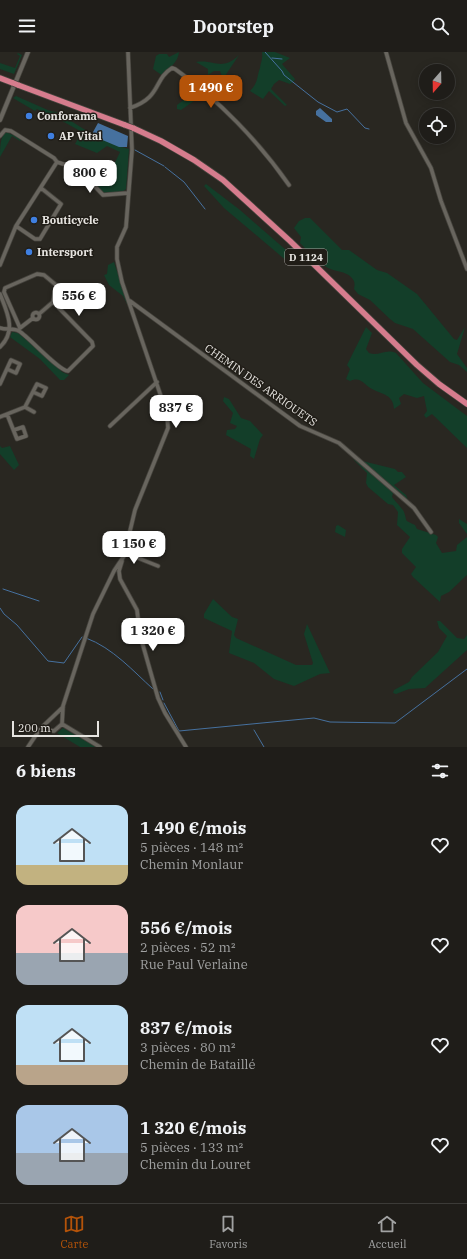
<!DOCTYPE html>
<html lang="fr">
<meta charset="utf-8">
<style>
:root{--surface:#1f1d19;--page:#2c2a26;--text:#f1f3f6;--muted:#a1a2a2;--line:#3c3b38;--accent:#b45309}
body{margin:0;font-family:"IBM Plex Serif",serif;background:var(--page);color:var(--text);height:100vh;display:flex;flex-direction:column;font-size:15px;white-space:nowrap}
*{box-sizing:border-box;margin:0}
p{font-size:13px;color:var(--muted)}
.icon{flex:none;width:22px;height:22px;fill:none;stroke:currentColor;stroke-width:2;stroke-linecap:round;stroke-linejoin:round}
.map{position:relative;height:695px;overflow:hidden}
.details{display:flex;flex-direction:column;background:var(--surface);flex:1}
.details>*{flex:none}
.needle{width:26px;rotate:200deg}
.fabs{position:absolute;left:419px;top:12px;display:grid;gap:8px}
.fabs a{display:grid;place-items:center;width:36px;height:36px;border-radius:50%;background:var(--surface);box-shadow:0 2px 10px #0003,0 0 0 1px var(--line);font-size:20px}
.scale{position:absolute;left:12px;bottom:10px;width:87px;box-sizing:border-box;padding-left:4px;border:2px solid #e6e4e0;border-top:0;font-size:11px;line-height:14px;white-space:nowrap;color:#e6e4e0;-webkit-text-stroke:3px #201d17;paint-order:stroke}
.price{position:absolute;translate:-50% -34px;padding:0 9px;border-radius:8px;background:#fff;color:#222;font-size:13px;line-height:26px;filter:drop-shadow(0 1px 2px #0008)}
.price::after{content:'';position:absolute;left:50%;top:24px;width:12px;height:9px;margin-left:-6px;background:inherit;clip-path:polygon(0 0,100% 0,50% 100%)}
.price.active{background:var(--accent);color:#fff}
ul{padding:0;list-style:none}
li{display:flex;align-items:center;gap:12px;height:100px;padding:0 16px}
li span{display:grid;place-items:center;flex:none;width:112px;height:80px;border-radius:12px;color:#555}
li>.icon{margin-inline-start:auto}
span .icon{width:48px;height:48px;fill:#fffc;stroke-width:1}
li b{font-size:17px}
h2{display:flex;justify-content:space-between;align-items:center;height:48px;padding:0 16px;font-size:17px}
header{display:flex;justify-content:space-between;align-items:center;height:52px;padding:0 16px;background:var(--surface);font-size:18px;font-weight:700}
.tab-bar{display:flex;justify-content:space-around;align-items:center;height:56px;border-top:1px solid var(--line);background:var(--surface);font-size:11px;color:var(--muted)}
.tab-bar a{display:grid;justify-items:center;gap:2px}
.tab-bar .active{color:var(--accent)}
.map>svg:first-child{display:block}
.green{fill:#133e29}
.water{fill:#46719f}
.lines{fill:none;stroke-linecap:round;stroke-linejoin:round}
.stream{stroke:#46719f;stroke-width:1}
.minor-casing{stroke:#45433d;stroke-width:5}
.tertiary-casing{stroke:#45433d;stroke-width:5.5}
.trunk-casing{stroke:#45433d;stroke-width:7}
.minor{stroke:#68655e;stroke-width:3.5}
.tertiary{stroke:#68655e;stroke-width:4}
.trunk{stroke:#d67c8d;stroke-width:5.5}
.trunk-bridge-casing{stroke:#45433d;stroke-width:7;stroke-linecap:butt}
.trunk-bridge{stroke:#d67c8d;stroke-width:5.5}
.shop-dot{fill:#3f7fe0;stroke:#201d17;stroke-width:1.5}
.labels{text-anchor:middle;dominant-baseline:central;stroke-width:3;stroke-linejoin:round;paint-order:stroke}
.shield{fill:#201d17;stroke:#aba8a4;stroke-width:1}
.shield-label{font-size:10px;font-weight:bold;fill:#e6e4e0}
.poi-label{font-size:11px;font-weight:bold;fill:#e6e4e0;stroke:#201d17;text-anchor:start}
.street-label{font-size:11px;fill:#e6e4e0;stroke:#201d17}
</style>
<header><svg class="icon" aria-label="menu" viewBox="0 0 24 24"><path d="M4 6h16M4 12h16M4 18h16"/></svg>Doorstep<svg class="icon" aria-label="search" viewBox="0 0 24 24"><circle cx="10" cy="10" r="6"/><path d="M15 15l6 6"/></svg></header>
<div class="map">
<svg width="467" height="695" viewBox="0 0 467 695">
<rect width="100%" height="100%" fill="#292721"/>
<path class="green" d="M179 0C178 11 169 15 163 24L153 17 156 4 159 2H167L169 5Z
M262 0H275L290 6 282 12 295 27 294 29 290 32 279 28 274 32 271 37 287 53 285 54 269 39 263 47 250 39C259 29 256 27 260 16 261 9 263 7 262 0Z
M18 1 22 3 14 22 0 17V11L15 16 20 4 17 2Z
M239 3 223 27 220 19H214L208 23V17L196 10C215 7 221 20 239 3Z
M198 37 204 42 181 58 177 57V53Z
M16 44 50 59 56 60C80 74 102 91 129 97L126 137 122 140 103 141 99 137 92 125 105 119 110 121 120 100 107 94 97 101 75 92 82 80 55 65 53 66 37 57 35 59 13 46Z
M6 80 22 87 20 89 12 84 0 105C0 97 0 84 6 80Z
M206 132 240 158 286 198 290 203V205L286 208 282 205 224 156 204 134Z
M305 166H310L342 198H349L377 218 387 221 417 242 454 287 457 288 465 275 457 302 467 316V320L459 313 450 310 413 277 395 271 390 267 370 248 358 242 354 237C355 232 355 229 351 225 345 219 336 220 328 216 317 210 309 200 300 191L301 185 294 176 299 169Z
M114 210C116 218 129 248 127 252L123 244 109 233 104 223 107 222 108 213Z
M366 275 372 281 366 297 369 301C379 305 385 296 396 301L423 331 467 364V396L432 362 426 366 424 363 427 359 424 344 417 346 404 342 399 346 401 352 394 357C393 342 383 343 372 337 363 332 361 324 350 329L346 327 350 317 347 313Z
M12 280 18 281 49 306 62 320 69 323 64 328H60L40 307 10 285Z
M224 345 229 347 241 366 250 369 263 383 260 387 254 407 250 404 251 397 226 383 227 378 235 377 237 374 230 371 233 361 223 349Z
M0 394 2 396 10 394 19 413 14 418 0 402Z
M353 407 359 411 362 409 395 417 398 420H402L406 425 394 433 406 443 408 448 399 440 393 441 392 445C394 448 403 457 404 460 408 471 403 467 415 473L417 477 436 483 438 485 436 491 442 501 456 499 457 493 467 485V523L449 540 441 544 440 550 413 525 411 522 416 515 402 501V497L410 485 397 473 398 460 393 453 388 452 368 435 366 431 367 421Z
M459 467 467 472V482L459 471Z
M338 473 346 478 345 485 335 480 336 474Z
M213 547 232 565 238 567 234 583 236 586 296 613H312L313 611 304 582 307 572 330 621 320 622 294 634 274 627 254 611 229 601 232 579 204 566V562Z
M437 569H440L457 586 464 587 467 583V598L425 636 409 637 396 642 393 641 394 638 409 630 412 625 438 600 447 584 439 576Z
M63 676 96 695H80L57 681Z"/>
<path class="water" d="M320 56 332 67V70H326L316 63V59Z
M98 71 128 84 127 95H119L93 84V80Z"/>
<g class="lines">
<path class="stream" d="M265 0 282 19 284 23 318 50 337 60 347 57 365 76 369 77
M272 6 282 7
M135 98 164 114
M165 115 184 130 205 157
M3 537 39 549
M0 556 4 562 17 573 48 609 64 611 82 585
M86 586C113 596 133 619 153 637
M160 640 163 648
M164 651 179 679 314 666 330 670 395 671 467 617
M254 678 264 695"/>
<g class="minor-casing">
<path id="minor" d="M386 0 406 71 431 116 441 149 467 217
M130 56C162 45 153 28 172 16L175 17C218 47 259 90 289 133
M0 84 5 78 11 79 54 106 57 110
M57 110 69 114 88 127 103 143 128 141
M16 174 35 187H40L61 152 41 136
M0 213 16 174 57 110
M0 242C7 260 17 279 0 295
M130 249 300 374 339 391 414 456 431 480
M32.5 264a3.5 3.5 0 1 1 7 0a3.5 3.5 0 1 1-7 0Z
M39 262 53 250
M0 276C6 278 14 276 19 279 30 286 59 319 68 319L93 294 92 290 53 250 56 233 44 223 37 222 5 236 4 240 20 276
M20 276 33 266
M0 332 11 308 20 312 16 321 7 317
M25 355 34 360
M7 362 17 387 26 384 23 375 14 378
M0 365 25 355 37 332 46 336 42 344 33 340
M110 374 157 330
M128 491 131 493V500L133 504 158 514
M122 509 119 519 120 527 137 558 140 583 158 646 165 661 186 695
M62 672 100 695
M40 677 63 655
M28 695 40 677 54 679 62 672 63 654 93 562 114 519 124 504 135 458 168 376 167 362 122 230 117 207V195L126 175 132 98 128 0"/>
</g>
<g class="tertiary-casing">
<path id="tertiary" d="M0 68 28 0"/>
</g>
<g class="trunk-casing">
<path id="trunk" d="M0 26 13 31
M18 33 125 73
M133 76 161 89 194 108 223 128 290 189 417 313 439 332 467 352"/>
</g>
<use href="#minor" class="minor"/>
<use href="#tertiary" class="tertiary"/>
<use href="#trunk" class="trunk"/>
<g class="trunk-bridge-casing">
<path id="trunk-bridge" d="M13 31 18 33
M125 73 133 76"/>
</g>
<use href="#trunk-bridge" class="trunk-bridge"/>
</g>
<g class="shop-dot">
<circle cx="29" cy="64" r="4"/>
<circle cx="51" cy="84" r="4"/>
<circle cx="34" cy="168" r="4"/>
<circle cx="29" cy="200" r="4"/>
</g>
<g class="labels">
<rect class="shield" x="285" y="197" width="42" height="16" rx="3"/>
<g class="shield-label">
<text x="306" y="205">D 1124</text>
</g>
<g class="poi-label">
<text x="37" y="64">Conforama</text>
<text x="59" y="84">AP Vital</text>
<text x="42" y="168">Bouticycle</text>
<text x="37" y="200">Intersport</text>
</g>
<g class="street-label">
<text transform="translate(261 333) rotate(35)">CHEMIN DES ARRIOUETS</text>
</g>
</g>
</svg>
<div class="fabs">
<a><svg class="needle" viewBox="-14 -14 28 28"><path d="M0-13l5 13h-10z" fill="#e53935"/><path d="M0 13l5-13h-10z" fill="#a1a2a2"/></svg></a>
<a><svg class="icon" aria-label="locate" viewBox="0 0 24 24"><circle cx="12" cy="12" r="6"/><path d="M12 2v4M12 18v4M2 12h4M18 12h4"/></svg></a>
</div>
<div class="scale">200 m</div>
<b class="price active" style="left:211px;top:57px">1 490 €</b>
<b class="price" style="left:90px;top:142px">800 €</b>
<b class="price" style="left:79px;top:265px">556 €</b>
<b class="price" style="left:176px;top:377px">837 €</b>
<b class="price" style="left:134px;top:513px">1 150 €</b>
<b class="price" style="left:153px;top:600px">1 320 €</b>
</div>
<section class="details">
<h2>6 biens<svg class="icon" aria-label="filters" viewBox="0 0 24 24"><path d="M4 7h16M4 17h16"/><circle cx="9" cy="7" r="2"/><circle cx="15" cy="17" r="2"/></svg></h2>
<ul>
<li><span style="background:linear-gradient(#bfe0f5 75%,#c2b280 0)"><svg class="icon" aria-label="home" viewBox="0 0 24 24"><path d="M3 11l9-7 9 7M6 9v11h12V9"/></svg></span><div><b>1 490 €/mois</b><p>5 pièces · 148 m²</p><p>Chemin Monlaur</p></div><svg class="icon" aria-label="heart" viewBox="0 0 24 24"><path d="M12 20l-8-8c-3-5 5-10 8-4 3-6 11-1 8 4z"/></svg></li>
<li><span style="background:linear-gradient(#f6c9c9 60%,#9aa5b1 0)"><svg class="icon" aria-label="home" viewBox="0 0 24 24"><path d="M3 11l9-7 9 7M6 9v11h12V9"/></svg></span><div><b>556 €/mois</b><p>2 pièces · 52 m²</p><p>Rue Paul Verlaine</p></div><svg class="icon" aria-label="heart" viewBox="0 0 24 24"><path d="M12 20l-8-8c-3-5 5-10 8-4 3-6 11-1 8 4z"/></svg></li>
<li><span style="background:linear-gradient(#bfe0f5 75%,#b9a48a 0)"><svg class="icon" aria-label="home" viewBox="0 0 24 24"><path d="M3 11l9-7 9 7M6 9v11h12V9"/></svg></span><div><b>837 €/mois</b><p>3 pièces · 80 m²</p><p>Chemin de Bataillé</p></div><svg class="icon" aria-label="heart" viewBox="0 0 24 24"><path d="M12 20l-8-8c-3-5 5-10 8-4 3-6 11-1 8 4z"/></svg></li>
<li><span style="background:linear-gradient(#a9c7e8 60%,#9aa5b1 0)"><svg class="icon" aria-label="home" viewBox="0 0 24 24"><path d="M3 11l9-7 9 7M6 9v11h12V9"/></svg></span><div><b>1 320 €/mois</b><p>5 pièces · 133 m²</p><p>Chemin du Louret</p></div><svg class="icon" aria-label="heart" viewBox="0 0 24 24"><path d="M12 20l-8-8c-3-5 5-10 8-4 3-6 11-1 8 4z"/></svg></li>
</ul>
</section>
<nav class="tab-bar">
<a class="active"><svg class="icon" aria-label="map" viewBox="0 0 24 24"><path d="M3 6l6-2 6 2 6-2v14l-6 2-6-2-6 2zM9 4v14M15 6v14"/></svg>Carte</a>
<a><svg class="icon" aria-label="saved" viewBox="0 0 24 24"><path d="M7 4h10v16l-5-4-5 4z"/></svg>Favoris</a>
<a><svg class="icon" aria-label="home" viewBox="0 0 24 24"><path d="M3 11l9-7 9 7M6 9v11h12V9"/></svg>Accueil</a>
</nav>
